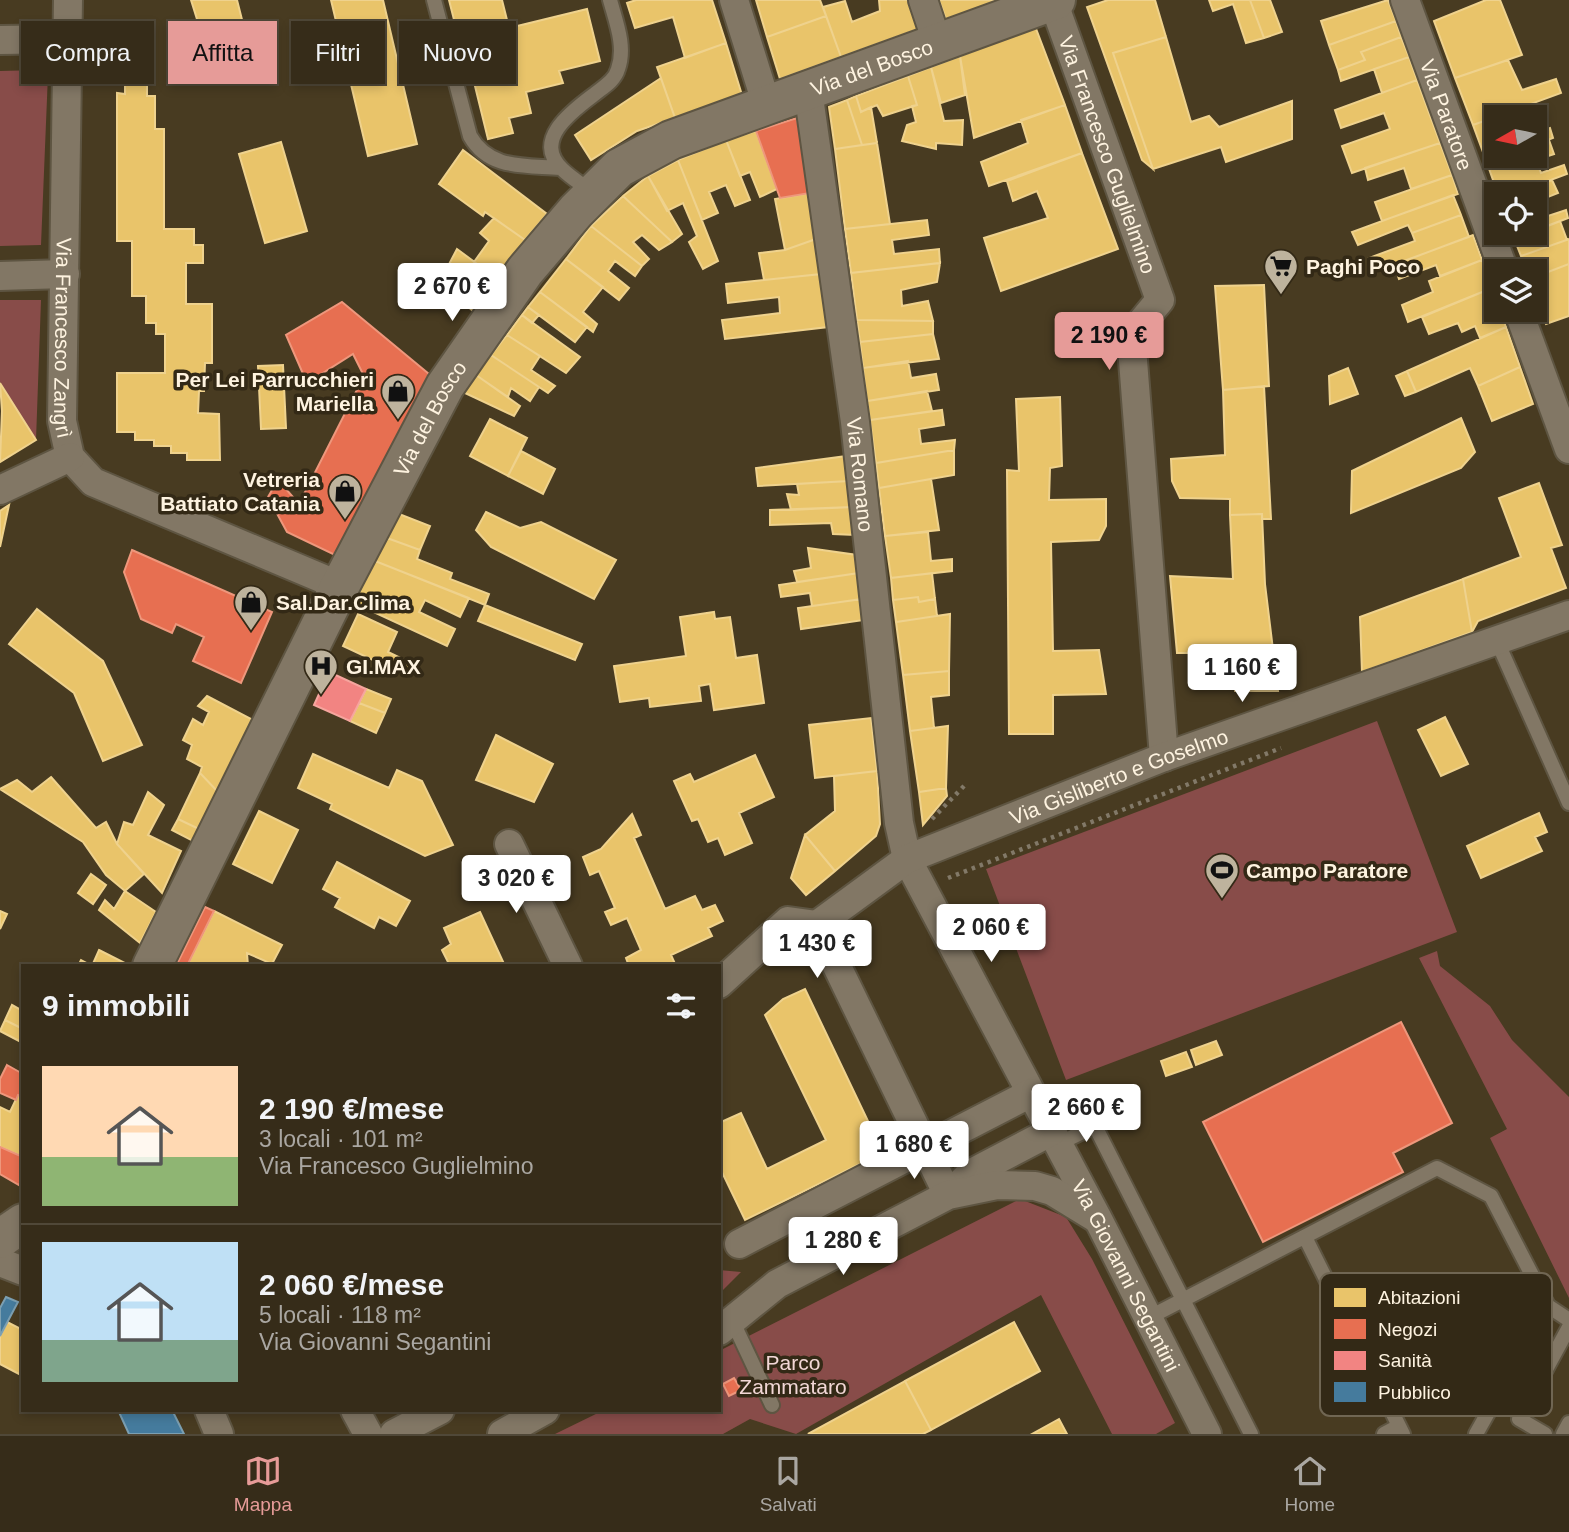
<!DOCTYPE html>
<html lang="it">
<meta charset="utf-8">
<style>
:root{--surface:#362c19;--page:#413826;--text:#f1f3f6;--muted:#aaa7a2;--line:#504838;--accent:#e69b98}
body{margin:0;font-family:Helvetica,sans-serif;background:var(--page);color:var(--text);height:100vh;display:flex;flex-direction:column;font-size:26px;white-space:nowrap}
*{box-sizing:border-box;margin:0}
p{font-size:23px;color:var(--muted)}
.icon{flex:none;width:38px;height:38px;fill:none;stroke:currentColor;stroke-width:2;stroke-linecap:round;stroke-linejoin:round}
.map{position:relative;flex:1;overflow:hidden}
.side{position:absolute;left:21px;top:964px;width:700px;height:448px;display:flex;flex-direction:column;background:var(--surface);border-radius:0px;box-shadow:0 4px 10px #0003,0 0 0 2px var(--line)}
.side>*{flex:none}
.banner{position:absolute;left:21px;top:21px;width:700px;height:63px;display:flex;gap:14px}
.needle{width:46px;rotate:261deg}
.buttons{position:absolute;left:1484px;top:105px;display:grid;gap:14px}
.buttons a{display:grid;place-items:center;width:63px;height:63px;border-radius:0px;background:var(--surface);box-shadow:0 4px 10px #0003,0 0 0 2px var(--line);font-size:35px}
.price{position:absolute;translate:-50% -60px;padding:0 16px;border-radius:7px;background:#fff;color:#222;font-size:23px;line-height:46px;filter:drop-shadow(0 2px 4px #0008)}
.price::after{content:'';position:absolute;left:50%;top:42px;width:21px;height:16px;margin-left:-10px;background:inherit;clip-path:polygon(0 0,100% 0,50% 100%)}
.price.selected{background:var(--accent);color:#111}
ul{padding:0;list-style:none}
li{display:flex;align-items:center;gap:21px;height:175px;padding:0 21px}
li+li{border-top:2px solid var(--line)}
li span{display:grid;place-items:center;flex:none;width:196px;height:140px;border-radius:0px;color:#555}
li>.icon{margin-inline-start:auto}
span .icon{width:84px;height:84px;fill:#fffc;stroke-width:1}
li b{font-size:30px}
h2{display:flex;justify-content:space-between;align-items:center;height:84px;padding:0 21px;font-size:30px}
.tag{padding:0 24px;border-radius:0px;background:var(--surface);box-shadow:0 4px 10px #0003,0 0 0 2px var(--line);font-size:24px;line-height:63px}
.tag.selected{background:var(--accent);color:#111}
.tabs{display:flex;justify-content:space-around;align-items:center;height:98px;border-top:2px solid var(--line);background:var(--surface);font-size:19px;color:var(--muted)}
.tabs a{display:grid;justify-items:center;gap:4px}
.tabs .selected{color:var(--accent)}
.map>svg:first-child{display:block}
.green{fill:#884c49}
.homes{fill:#e9c46a;stroke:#efd28d;stroke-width:2}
.shops{fill:#e76f51;stroke:#ee977c;stroke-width:2}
.health{fill:#f28482;stroke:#f6a59e;stroke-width:2}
.public{fill:#457b9d;stroke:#7c9fb1;stroke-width:2}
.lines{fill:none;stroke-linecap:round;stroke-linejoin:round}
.lane-casing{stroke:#5e5542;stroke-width:18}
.street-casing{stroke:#5e5542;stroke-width:32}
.secondary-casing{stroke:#5e5542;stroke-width:42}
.path{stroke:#827968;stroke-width:4.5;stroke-dasharray:3.5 5;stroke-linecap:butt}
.lane{stroke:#827765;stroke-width:14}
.street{stroke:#827765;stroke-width:28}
.secondary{stroke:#827765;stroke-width:38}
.labels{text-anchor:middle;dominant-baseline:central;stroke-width:7;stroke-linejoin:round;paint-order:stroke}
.street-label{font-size:21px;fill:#fef3e0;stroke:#332916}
.poi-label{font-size:21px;font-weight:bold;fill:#fef3e0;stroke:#332916;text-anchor:start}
.park-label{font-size:21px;fill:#f2d7d6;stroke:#332916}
.key{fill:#332916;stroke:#706653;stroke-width:2}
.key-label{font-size:19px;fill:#fef3e0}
</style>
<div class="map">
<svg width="1569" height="1434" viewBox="0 0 1569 1434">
<rect width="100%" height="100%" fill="#483b21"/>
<path class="green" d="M40 70 48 74 41 245 0 246V71Z
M0 300H41L36 440 0 382Z
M1377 721 1457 932 1066 1080 986 869Z
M1437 951 1440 966 1490 1006 1512 1040 1569 1097V1298L1490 1138 1507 1129 1419 958Z
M1020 1199 1066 1217 1092 1259 1175 1423 1156 1434H1112L1041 1295 796 1434 750 1419 723 1434H555L602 1411 719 1410V1351Z
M719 1270 741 1272 719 1294Z"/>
<path class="homes" d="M191 0H237L250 51 211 64Z
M331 0H383L417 144 368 156Z
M449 0H502L509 28 587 9 600 61 559 71 563 83 526 92 531 113 509 118 513 133 488 139 473 78 488 74 484 59 465 63Z
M636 0H712L726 43 685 58 673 17 635 28 627 3Z
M756 0H820L826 16 767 37Z
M879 0H910L919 29 841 57 823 7 845 1 852 22 880 11Z
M939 0H1001L946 19Z
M1108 0H1155L1166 37 1113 53 1153 169 1142 160 1087 7Z
M1209 0H1250L1264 38 1246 43 1233 4 1213 11Z
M1250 0H1270L1282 32 1264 38Z
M1388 0 1396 21 1329 45 1321 21Z
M1486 0H1500L1522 55 1455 78 1434 21Z
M826 16 841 57 780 79 767 37Z
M1396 21 1401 37 1361 52 1365 60 1338 70 1329 45Z
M1035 26 1065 105 974 138 960 56Z
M1166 37 1191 122 1209 116 1219 127 1292 101V139L1226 162 1221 147 1153 169 1113 53Z
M1401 37 1409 57 1341 81 1338 70 1365 60 1361 52Z
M726 43 742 95 675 118 657 67Z
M960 56 965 95 941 103 931 67Z
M1409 57 1417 80 1382 93 1374 69Z
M1508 60 1522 90 1556 79 1561 93 1473 125 1455 78Z
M931 67 944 121 963 120 962 145 936 143V149L902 141 907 125 916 122 912 106 917 105 908 76Z
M908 76 917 105 883 116 877 105 861 112 856 96Z
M125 77H147V96H155V129H164V229H194V245H203V263H186V304H212V363H205L204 391H199L198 413 219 414 220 460H187V453H171V446H154V440H135V432H117V373H165V334H156V323H146V296H132V241H117V93L125 94Z
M661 78 675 118 637 131 591 160 575 135Z
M1417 80 1440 143 1352 173 1342 146 1390 129 1384 113 1341 128 1335 110Z
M856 96 861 112 871 107 877 143 862 145 847 100Z
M847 100 862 145 835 149 829 107Z
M1065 105 1082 153 989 186 981 162 1028 143 1021 120Z
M1498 116 1496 156H1505L1487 163 1473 125Z
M1550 128 1553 138 1535 145V133Z
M756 131 777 189 760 197 750 172 740 176 726 140Z
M726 140 750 200 735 206 726 185 709 192 718 213 702 220 678 160Z
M1549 140 1554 154 1536 160 1541 173 1564 165 1567 174 1513 194H1498L1487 163 1505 156H1535V145Z
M281 142 307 231 265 243 239 154Z
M877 143 890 224 845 229 835 149Z
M1440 143 1452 175 1411 189 1404 168 1368 180 1365 168Z
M463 150 547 214 525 240 485 212 483 216 439 184Z
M1082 153 1118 249 1001 291 984 238 1048 218 1037 191 1013 201 1007 181Z
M678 160 718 261 703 269 689 242 697 236 683 203 667 211 648 176Z
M1452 175 1458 194 1382 221 1375 202Z
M648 176 682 234 672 242 623 196Z
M1552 180 1558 193 1540 200 1545 217 1566 210 1568 218 1535 231V194H1513Z
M810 193 816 239 785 250 775 199Z
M1453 195 1461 215 1412 233 1408 225 1358 245 1352 232Z
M623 196 672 242 659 250 642 235 633 242 649 259 642 266 591 226Z
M1461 215 1469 237 1374 272 1369 258 1415 241 1412 233Z
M494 218 525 240 496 278 474 262 489 241 480 233Z
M927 220 929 235 892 240 894 254 939 249 940 263 851 273 845 229Z
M1560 221 1567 240 1521 256 1514 238Z
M591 226 642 266 635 276 615 261 608 271 629 288 619 300 566 259Z
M1473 235 1482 260 1440 276 1436 265 1399 279 1394 265Z
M816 239 821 274 764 280 759 253 785 250Z
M1569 239V264L1535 277V271H1527L1521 256Z
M457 249 496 278 473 311 446 288 454 277 446 270Z
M566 259 603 287 583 312 597 324 593 332 540 292Z
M1482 260 1492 288 1408 322 1402 305 1433 292 1429 281Z
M940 263 937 282 901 290 902 306 928 301 933 321 857 320 851 273Z
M1569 264V316L1546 324 1535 292V277Z
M821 274 828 327 725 339 722 320 780 313 779 297 728 303 726 284Z
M1264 285 1269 386 1223 390 1215 286Z
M1492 288 1496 310H1500L1506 327 1480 338 1475 326 1462 332 1458 323 1429 334 1422 317Z
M540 292 587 327 575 342 528 307Z
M528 307 539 315 532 323 522 315Z
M522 315 580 357 566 373 507 335Z
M857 320 933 321V334L860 342Z
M1506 327 1520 367 1478 386 1470 368 1416 392 1407 371Z
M933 334 939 359 863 368 860 342Z
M507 335 540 356 531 370 555 386 548 393 491 355Z
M491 355 539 387 530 401 511 388 508 397 476 375Z
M908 361 911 378 936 374 939 390 867 401 863 368Z
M283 365 286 428 261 429 258 366Z
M1520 367 1533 404 1492 421 1478 386Z
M1348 368 1358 394 1330 404 1329 376Z
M1407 371 1416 392 1405 396 1396 376Z
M476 375 520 406 514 416 463 392Z
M0 383 36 440 0 462 2 411Z
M1264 386 1271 519H1262V514L1230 515V499L1180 498 1172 481 1171 459 1225 455 1223 390Z
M927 391 932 411 870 420 867 401Z
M1060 397 1062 466 1050 468 1049 500 1106 499V526L1099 540 1051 542 1053 651 1099 650 1106 694 1053 695V734H1009L1007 470 1019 471 1016 399Z
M942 410 944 425 919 429 921 444 955 440 954 450 876 463 870 420Z
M1461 418 1475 452 1461 468 1351 513 1352 471Z
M490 419 527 438 508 476 470 456Z
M954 450V475L879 488 876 463Z
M521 451 555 469 543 494 508 476Z
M847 456 849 481 758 486 756 468Z
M931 479 939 530 885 536 879 488Z
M849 481 852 507 791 510 787 494 799 495 797 484Z
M1539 483 1562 545 1551 548 1566 588 1478 621 1472 632 1463 579 1521 557 1499 498Z
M9 505 0 547V511Z
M852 507 855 535 833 534 831 523 770 525V510Z
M486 512 520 528 541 522 616 560 594 599 491 547 476 530Z
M399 514 430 526 420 550 387 538Z
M1262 514 1265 584 1278 691H1235L1233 653H1177L1170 576 1233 579 1230 515Z
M928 532 931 561 952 559V571L891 578 885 536Z
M387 538 420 550 417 559 452 573 450 579 489 594 485 605 375 561Z
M808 548 857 555 859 573 797 582 794 571 811 568Z
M375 561 469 598 460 617 425 600 419 612 455 629 447 646 354 603Z
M859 573 862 599 812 606 810 593 781 597 779 585Z
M932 573 935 599 919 602 918 597 893 600 891 578Z
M1463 579 1472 632 1362 672 1360 617Z
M918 597 919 602 935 599 937 616 896 622 893 600Z
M862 599 864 620 801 629 798 608Z
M485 605 582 644 575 660 478 621Z
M37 609 103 661 142 745 103 761 74 693 9 644Z
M714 612 715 619 730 617 736 658 757 655 764 703 714 710 710 684 699 686 701 701 650 707 649 698 620 702 614 666 686 656 680 617Z
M358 614 397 632 388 652 411 663 405 675 343 646Z
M950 614 949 671 903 675 896 622Z
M949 671V695L931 697 934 728 910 731 903 675Z
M366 689 391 699 385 713 359 703Z
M207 696 255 721 218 792 200 773 202 767 187 759 192 745 183 740 193 719 203 725 209 712 198 706Z
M359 703 385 713 376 733 350 721Z
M1445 717 1468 764 1441 776 1418 730Z
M871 718 877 771 815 778 809 725Z
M948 726 946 788 919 792 910 731Z
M496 735 553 764 534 802 476 780Z
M313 754 389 788 397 770 422 781 453 845 425 856 330 809 332 804 298 788Z
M755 755 774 797 739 813 752 843 725 855 718 838 708 842 698 819 692 821 674 781 690 774 694 782Z
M877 771 880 824 876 836 835 871 805 835 835 811 834 776Z
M200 773 218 792 199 829 178 819Z
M51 777 96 828 106 822 117 844 144 874 125 891 106 875 83 842 0 789 17 780 32 792Z
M946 788 947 796 923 825 919 792Z
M148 792 164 805 148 835 181 851 162 893 117 844 124 822 133 825Z
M259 811 298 830 272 883 233 864Z
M1539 813 1547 832 1535 837 1542 851 1481 878 1467 846Z
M632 814 641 835 634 838 665 909 695 896 702 910 715 905 723 921 708 928 712 936 671 955 676 966H629L626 958 641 950 627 918 611 925 605 912 615 908 599 871 590 875 583 857 601 849Z
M178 819 199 829 193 841 172 830Z
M805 835 835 871 806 895 791 878Z
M337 862 410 901 396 926 379 917 374 928 335 907 340 898 323 889Z
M91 874 106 885 93 904 78 893Z
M125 891 156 912 140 943 99 910 105 900 114 909Z
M0 911 7 914 0 929Z
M214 911 282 945 272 964 247 953 248 966H187Z
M480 912 505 966H450L442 950 451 944 444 928Z
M99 950 129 965V966H78L81 960 92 966Z
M805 989 877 1140 876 1151 868 1160 745 1220 719 1166V1123L741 1113 767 1169 826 1140 765 1015 783 999Z
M12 1005 23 1011V1029L5 1020Z
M5 1020 23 1029V1043L0 1031Z
M1216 1041 1222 1055 1196 1065 1191 1050Z
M1186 1052 1192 1067 1166 1076 1161 1061Z
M18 1095 23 1097V1157L0 1147V1107L10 1112Z
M7 1322 23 1330V1376L0 1364V1336Z
M1014 1322 1040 1371 931 1430 905 1381Z
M905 1381 931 1430 923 1434H808Z
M1059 1419 1067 1434H1032Z"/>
<path class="shops" d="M797 118 810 193 780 198 756 131Z
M342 302 429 374 335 555 287 532 268 497 278 480 299 504 364 376 353 354 307 383 286 335Z
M132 550 272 612 241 683 193 661 204 637 176 624 172 633 141 619 124 572Z
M205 907 214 911 208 923 187 966H176Z
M1401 1022 1452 1123 1393 1153 1403 1172 1263 1242 1203 1122Z
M7 1065 23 1074V1097L18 1095 16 1100 0 1093V1079Z
M0 1147 23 1157V1177L19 1185 0 1174Z
M734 1378 741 1390 729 1396 723 1384Z"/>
<path class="health" d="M329 672 366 689 350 721 314 705Z"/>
<path class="public" d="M6 1297 18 1302 0 1336V1308Z
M118 1410H172L184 1434H129Z"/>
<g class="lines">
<g class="lane-casing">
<path id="lane" d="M434 0 470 136C489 170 525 165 560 168
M593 193C583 185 571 178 562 169 531 139 575 109 596 93 605 86 615 80 618 69 626 47 616 22 610 0
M1497 641 1569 803
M1058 1144 1095 1126 1251 1434
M1305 1237 1403 1434
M1548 1306 1569 1320
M1148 1318 1437 1168 1491 1196 1548 1306 1476 1434
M732 1320 772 1405
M1384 1434 1399 1426
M1545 1434 1519 1419 1569 1327
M1563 1434 1569 1423"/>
</g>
<g class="street-casing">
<g id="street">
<path id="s1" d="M68 0 62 421 70 457 93 482 340 586"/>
<path d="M734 0 767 106"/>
<path d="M923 0 937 42"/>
<path id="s2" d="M1405 0 1504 271"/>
<path id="s3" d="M1053 1 1160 300 1131 335 1164 757"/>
<path d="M0 40 67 39"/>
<path id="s4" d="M808 90 855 422 899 823 907 859 1098 1219 1207 1434"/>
<path d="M0 276 65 274"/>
<path d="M1518 310 1569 449"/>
<path d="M0 490 70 457"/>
<path d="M509 844 568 966"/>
<path d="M719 984 788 921 817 925"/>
<path d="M950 1194 970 1174 1052 1131"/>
<path id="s5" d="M948 1195 817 925 907 859 1164 757 1569 615"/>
<path d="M739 1244 1031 1093"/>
<path d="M0 1262 23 1271"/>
<path d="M719 1331 777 1284 948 1195 997 1185 1035 1186 1052 1191 1096 1218"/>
<path d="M209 1410 219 1434"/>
<path d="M355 1410 368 1434"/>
<path d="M394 1434 440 1410"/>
<path d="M502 1434 545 1410"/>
</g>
</g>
<g class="secondary-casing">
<g id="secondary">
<path id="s6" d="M152 966 340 586 445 386 525 271 576 211 619 168 671 140 1056 0"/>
<path d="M0 1239 23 1223"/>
</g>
</g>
<path class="path" d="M932 819 965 785
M948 878 1281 748"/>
<use href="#lane" class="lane"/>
<use href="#street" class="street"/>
<use href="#secondary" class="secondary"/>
</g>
<defs>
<g id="supermarket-pin" transform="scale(1.75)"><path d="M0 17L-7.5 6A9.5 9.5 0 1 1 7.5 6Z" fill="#beb39d" stroke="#332916"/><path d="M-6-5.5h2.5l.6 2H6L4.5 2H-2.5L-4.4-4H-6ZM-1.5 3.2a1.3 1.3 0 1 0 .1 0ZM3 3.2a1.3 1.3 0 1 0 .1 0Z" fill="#111"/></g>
<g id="shop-pin" transform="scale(1.75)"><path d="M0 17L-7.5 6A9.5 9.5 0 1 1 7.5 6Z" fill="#beb39d" stroke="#332916"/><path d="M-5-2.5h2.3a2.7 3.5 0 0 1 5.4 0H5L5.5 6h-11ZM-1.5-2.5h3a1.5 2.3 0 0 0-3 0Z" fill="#111"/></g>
<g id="hospital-pin" transform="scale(1.75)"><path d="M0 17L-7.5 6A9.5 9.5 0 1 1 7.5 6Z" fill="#beb39d" stroke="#332916"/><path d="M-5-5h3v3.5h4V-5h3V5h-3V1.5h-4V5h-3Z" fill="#111"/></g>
<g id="stadium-pin" transform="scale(1.75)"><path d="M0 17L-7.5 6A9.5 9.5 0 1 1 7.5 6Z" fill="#beb39d" stroke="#332916"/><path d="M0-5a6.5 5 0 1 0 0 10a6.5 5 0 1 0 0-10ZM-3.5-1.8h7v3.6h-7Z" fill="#111"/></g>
</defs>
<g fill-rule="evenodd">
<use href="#supermarket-pin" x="1281" y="266"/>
<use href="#shop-pin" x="398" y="391"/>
<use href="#shop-pin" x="345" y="491"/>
<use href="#shop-pin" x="251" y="602"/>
<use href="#hospital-pin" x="321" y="666"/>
<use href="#stadium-pin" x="1222" y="870"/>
</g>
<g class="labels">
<g class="street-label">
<text stroke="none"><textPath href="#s6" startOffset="1202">Via del Bosco</textPath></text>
<text stroke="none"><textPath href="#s2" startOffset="122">Via Paratore</textPath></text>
<text stroke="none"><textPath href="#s3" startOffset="163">Via Francesco Guglielmino</textPath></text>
<text stroke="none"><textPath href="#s1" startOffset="338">Via Francesco Zangrì</textPath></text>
<text stroke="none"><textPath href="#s6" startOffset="614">Via del Bosco</textPath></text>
<text stroke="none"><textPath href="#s4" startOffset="388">Via Romano</textPath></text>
<text stroke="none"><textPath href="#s5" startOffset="639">Via Gisliberto e Goselmo</textPath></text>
<text stroke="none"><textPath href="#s4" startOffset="1246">Via Giovanni Segantini</textPath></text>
</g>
<g class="poi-label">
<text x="1306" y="266">Paghi Poco</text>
<text x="374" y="379" text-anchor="end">Per Lei Parrucchieri<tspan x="374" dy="24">Mariella</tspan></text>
<text x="320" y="479" text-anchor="end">Vetreria<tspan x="320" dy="24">Battiato Catania</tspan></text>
<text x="276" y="602">Sal.Dar.Clima</text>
<text x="346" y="666">GI.MAX</text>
<text x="1246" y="870">Campo Paratore</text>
</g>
<g class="park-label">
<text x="793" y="1362">Parco<tspan x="793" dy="24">Zammataro</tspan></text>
</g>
</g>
<rect x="1320" y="1273" width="232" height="143" rx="10" class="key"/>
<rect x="1334" y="1288" width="32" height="19" fill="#e9c46a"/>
<rect x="1334" y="1319" width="32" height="20" fill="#e76f51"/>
<rect x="1334" y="1351" width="32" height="19" fill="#f28482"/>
<rect x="1334" y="1382" width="32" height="20" fill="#457b9d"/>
<g class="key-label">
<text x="1378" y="1304">Abitazioni</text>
<text x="1378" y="1336">Negozi</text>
<text x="1378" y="1367">Sanità</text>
<text x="1378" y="1399">Pubblico</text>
</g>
</svg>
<div class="buttons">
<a><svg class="needle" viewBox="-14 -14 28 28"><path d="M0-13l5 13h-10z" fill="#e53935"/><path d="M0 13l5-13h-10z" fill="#aaa7a2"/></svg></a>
<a><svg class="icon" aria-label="locate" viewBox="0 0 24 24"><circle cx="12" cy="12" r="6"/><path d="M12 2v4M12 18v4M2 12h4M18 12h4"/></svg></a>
<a><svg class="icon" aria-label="layers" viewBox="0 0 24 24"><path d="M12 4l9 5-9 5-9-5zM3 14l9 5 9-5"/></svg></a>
</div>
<b class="price" style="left:452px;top:323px">2 670 €</b>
<b class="price selected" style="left:1109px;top:372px">2 190 €</b>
<b class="price" style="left:1242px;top:704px">1 160 €</b>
<b class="price" style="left:516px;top:915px">3 020 €</b>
<b class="price" style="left:991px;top:964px">2 060 €</b>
<b class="price" style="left:817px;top:980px">1 430 €</b>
<b class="price" style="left:1086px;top:1144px">2 660 €</b>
<b class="price" style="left:914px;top:1181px">1 680 €</b>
<b class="price" style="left:843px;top:1277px">1 280 €</b>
<div class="banner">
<a class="tag">Compra</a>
<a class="tag selected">Affitta</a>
<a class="tag">Filtri</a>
<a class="tag">Nuovo</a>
</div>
<section class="side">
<h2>9 immobili<svg class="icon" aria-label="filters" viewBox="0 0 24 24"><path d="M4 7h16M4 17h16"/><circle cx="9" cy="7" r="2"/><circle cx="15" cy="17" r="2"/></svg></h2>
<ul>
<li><span style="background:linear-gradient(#ffd9b3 65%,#8fb573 0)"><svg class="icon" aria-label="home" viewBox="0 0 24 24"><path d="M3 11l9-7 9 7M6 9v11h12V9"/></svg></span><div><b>2 190 €/mese</b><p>3 locali · 101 m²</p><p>Via Francesco Guglielmino</p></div></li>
<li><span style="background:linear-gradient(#bfe0f5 70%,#7fa58c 0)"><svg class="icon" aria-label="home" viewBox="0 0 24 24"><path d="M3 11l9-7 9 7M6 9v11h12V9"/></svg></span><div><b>2 060 €/mese</b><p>5 locali · 118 m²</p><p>Via Giovanni Segantini</p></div></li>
</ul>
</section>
</div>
<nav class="tabs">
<a class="selected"><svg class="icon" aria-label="map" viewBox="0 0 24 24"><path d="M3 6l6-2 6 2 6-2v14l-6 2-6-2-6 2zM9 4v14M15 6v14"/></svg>Mappa</a>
<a><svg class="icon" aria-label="saved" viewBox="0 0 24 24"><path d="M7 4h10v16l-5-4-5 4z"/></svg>Salvati</a>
<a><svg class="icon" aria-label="home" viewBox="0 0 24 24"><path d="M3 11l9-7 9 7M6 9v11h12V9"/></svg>Home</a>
</nav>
